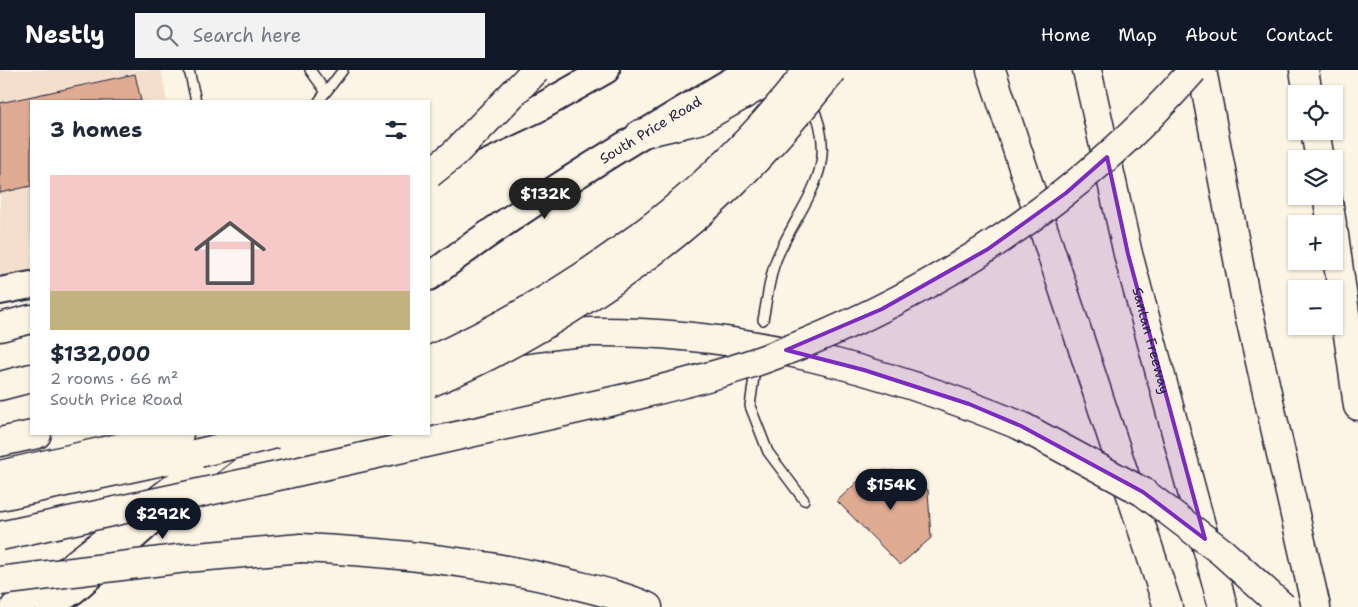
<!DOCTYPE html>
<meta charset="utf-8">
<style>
:root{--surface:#fff;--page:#f2f2f3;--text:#1f2937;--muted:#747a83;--accent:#111827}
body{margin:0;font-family:"Shantell Sans",sans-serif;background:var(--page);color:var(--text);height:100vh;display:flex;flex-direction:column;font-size:19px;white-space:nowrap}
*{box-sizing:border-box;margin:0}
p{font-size:16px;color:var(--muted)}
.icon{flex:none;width:28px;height:28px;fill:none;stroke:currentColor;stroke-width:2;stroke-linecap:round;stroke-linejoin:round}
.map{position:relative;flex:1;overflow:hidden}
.details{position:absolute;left:30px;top:30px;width:400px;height:335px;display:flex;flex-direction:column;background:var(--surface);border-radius:0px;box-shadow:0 1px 4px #0004}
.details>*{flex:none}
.fabs{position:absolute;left:1288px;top:15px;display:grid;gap:10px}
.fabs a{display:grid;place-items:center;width:55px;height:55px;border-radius:0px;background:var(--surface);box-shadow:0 1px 4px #0004;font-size:25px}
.price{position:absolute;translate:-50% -42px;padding:0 11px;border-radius:18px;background:var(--accent);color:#fff;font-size:16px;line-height:32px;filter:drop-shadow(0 1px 2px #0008)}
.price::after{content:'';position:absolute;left:50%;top:30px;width:15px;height:11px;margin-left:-8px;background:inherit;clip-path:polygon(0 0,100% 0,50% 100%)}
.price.on{background:#222;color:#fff}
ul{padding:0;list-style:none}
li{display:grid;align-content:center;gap:10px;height:265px;padding:0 20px}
li span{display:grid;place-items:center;height:155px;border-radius:0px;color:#555}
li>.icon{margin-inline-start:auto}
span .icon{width:90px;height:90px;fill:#fffc;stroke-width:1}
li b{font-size:21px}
h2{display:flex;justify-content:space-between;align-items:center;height:60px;padding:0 20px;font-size:21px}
header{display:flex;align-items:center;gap:30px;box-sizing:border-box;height:70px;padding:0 25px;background:var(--accent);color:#fff}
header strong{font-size:24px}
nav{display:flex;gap:28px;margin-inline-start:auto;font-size:18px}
.search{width:350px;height:45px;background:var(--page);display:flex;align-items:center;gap:12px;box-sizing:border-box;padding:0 18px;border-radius:0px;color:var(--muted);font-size:19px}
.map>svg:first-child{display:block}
.built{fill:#f3dfcc}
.building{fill:#dfab93;stroke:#22223b}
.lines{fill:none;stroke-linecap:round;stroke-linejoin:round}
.lane-casing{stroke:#22223b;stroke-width:12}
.secondary-casing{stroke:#22223b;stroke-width:30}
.highway-casing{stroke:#22223b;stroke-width:31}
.lane{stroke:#fcf5e5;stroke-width:9}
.secondary{stroke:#fcf5e5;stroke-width:26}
.highway{stroke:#fcf5e5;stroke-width:28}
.highway-bridge-casing{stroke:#22223b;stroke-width:31;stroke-linecap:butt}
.highway-bridge{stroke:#fcf5e5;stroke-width:28}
.marked{fill:#7b2cbf;fill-opacity:0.2;stroke:#7b2cbf;stroke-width:4;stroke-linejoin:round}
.labels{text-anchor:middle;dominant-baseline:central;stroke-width:4;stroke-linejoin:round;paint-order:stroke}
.street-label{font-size:14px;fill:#22223b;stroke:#fcf5e5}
</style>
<header>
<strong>Nestly</strong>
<div class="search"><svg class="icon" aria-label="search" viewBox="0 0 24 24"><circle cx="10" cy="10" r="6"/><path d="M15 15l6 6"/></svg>Search here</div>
<nav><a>Home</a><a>Map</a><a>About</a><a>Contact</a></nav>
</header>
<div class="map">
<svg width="1358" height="537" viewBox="0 0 1358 537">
<rect width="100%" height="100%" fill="#fcf5e5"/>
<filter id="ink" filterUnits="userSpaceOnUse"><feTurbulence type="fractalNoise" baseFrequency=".02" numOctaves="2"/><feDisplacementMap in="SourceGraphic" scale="10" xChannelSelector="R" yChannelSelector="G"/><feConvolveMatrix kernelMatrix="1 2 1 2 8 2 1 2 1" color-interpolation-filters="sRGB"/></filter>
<g filter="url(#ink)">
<path class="built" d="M0 0H161L167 31H31V201L0 208Z"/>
<path class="building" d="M135 4 141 31H31V116L0 123V33Z
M870 400 910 401 928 420 931 468 900 495 837 431Z"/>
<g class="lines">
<g class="lane-casing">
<path id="lane" d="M189 0 196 31
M310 0 326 22
M319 31 343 0
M763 250C767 231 769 208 776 190 800 132 843 99 811 32
M755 300 750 336 768 382 804 430"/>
</g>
<g class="secondary-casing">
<g id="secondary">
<path d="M469 71 537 39 606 0"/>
<path id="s1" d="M429 207C531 130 640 65 750 0"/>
<path d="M0 221 31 215"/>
<path d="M49 537 74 520 174 431"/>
</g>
</g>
<g class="highway-casing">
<g id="highway">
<path d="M991 0 1168 537"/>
<path id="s2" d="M1087 0 1128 184 1223 537"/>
<path d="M1202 0 1245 226 1316 537"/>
<path d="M1304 0 1308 24"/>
<path d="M1315 61 1320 89"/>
<path d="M640 64 699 50 787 0"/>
<path d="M1327 126 1332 154"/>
<path d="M1334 165 1358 336"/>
<path d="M0 257 31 249"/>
<path d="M514 270C540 268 567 262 593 262 745 261 882 299 1021 356"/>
<path d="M0 316 31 308"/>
<path d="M0 372 37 364"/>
<path d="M287 404 622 329"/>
<path d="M0 405 179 364"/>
<path d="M0 426 199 383"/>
<path d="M301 478C390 482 477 491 564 512 591 519 622 525 648 537"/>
<path d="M15 537 52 512 231 374"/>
</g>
</g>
<use href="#lane" class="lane"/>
<use href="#secondary" class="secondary"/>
<use href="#highway" class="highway"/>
<g class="highway-bridge-casing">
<path id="highway-bridge" d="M429 104 454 84 536 0
M429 291C574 225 711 128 808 0
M429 313C535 269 650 193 732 114 769 78 801 40 833 0
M622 329C673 316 725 304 775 285 935 224 1080 130 1193 0
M1021 356 1143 422 1222 482 1283 537
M199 383 276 364
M0 466 287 404
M0 511 186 488 301 478"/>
</g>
<use href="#highway-bridge" class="highway-bridge"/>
</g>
</g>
<path class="marked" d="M1107 87 1128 184 1205 469 1143 422 1021 356 969 334 864 300 786 280 882 239 988 179 1066 123Z"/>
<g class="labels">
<g class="street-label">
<text stroke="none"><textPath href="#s1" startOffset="266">South Price Road</textPath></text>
<text stroke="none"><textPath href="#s2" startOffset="278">Santan Freeway</textPath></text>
</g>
</g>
</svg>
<div class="fabs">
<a><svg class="icon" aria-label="locate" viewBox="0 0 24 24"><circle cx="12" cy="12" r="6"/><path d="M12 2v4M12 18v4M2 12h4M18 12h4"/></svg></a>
<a><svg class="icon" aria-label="layers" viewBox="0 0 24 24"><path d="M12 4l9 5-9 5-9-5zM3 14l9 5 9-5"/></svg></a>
<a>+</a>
<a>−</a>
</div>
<b class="price on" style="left:545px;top:150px">$132K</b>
<b class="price" style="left:891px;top:441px">$154K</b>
<b class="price" style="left:163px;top:470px">$292K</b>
<section class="details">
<h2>3 homes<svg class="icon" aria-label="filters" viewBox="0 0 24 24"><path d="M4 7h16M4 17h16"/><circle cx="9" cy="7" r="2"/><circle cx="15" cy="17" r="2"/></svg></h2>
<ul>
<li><span style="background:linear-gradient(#f6c9c9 75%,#c2b280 0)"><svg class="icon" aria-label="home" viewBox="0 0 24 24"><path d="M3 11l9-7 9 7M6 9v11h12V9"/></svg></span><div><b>$132,000</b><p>2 rooms · 66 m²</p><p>South Price Road</p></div></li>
</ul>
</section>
</div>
